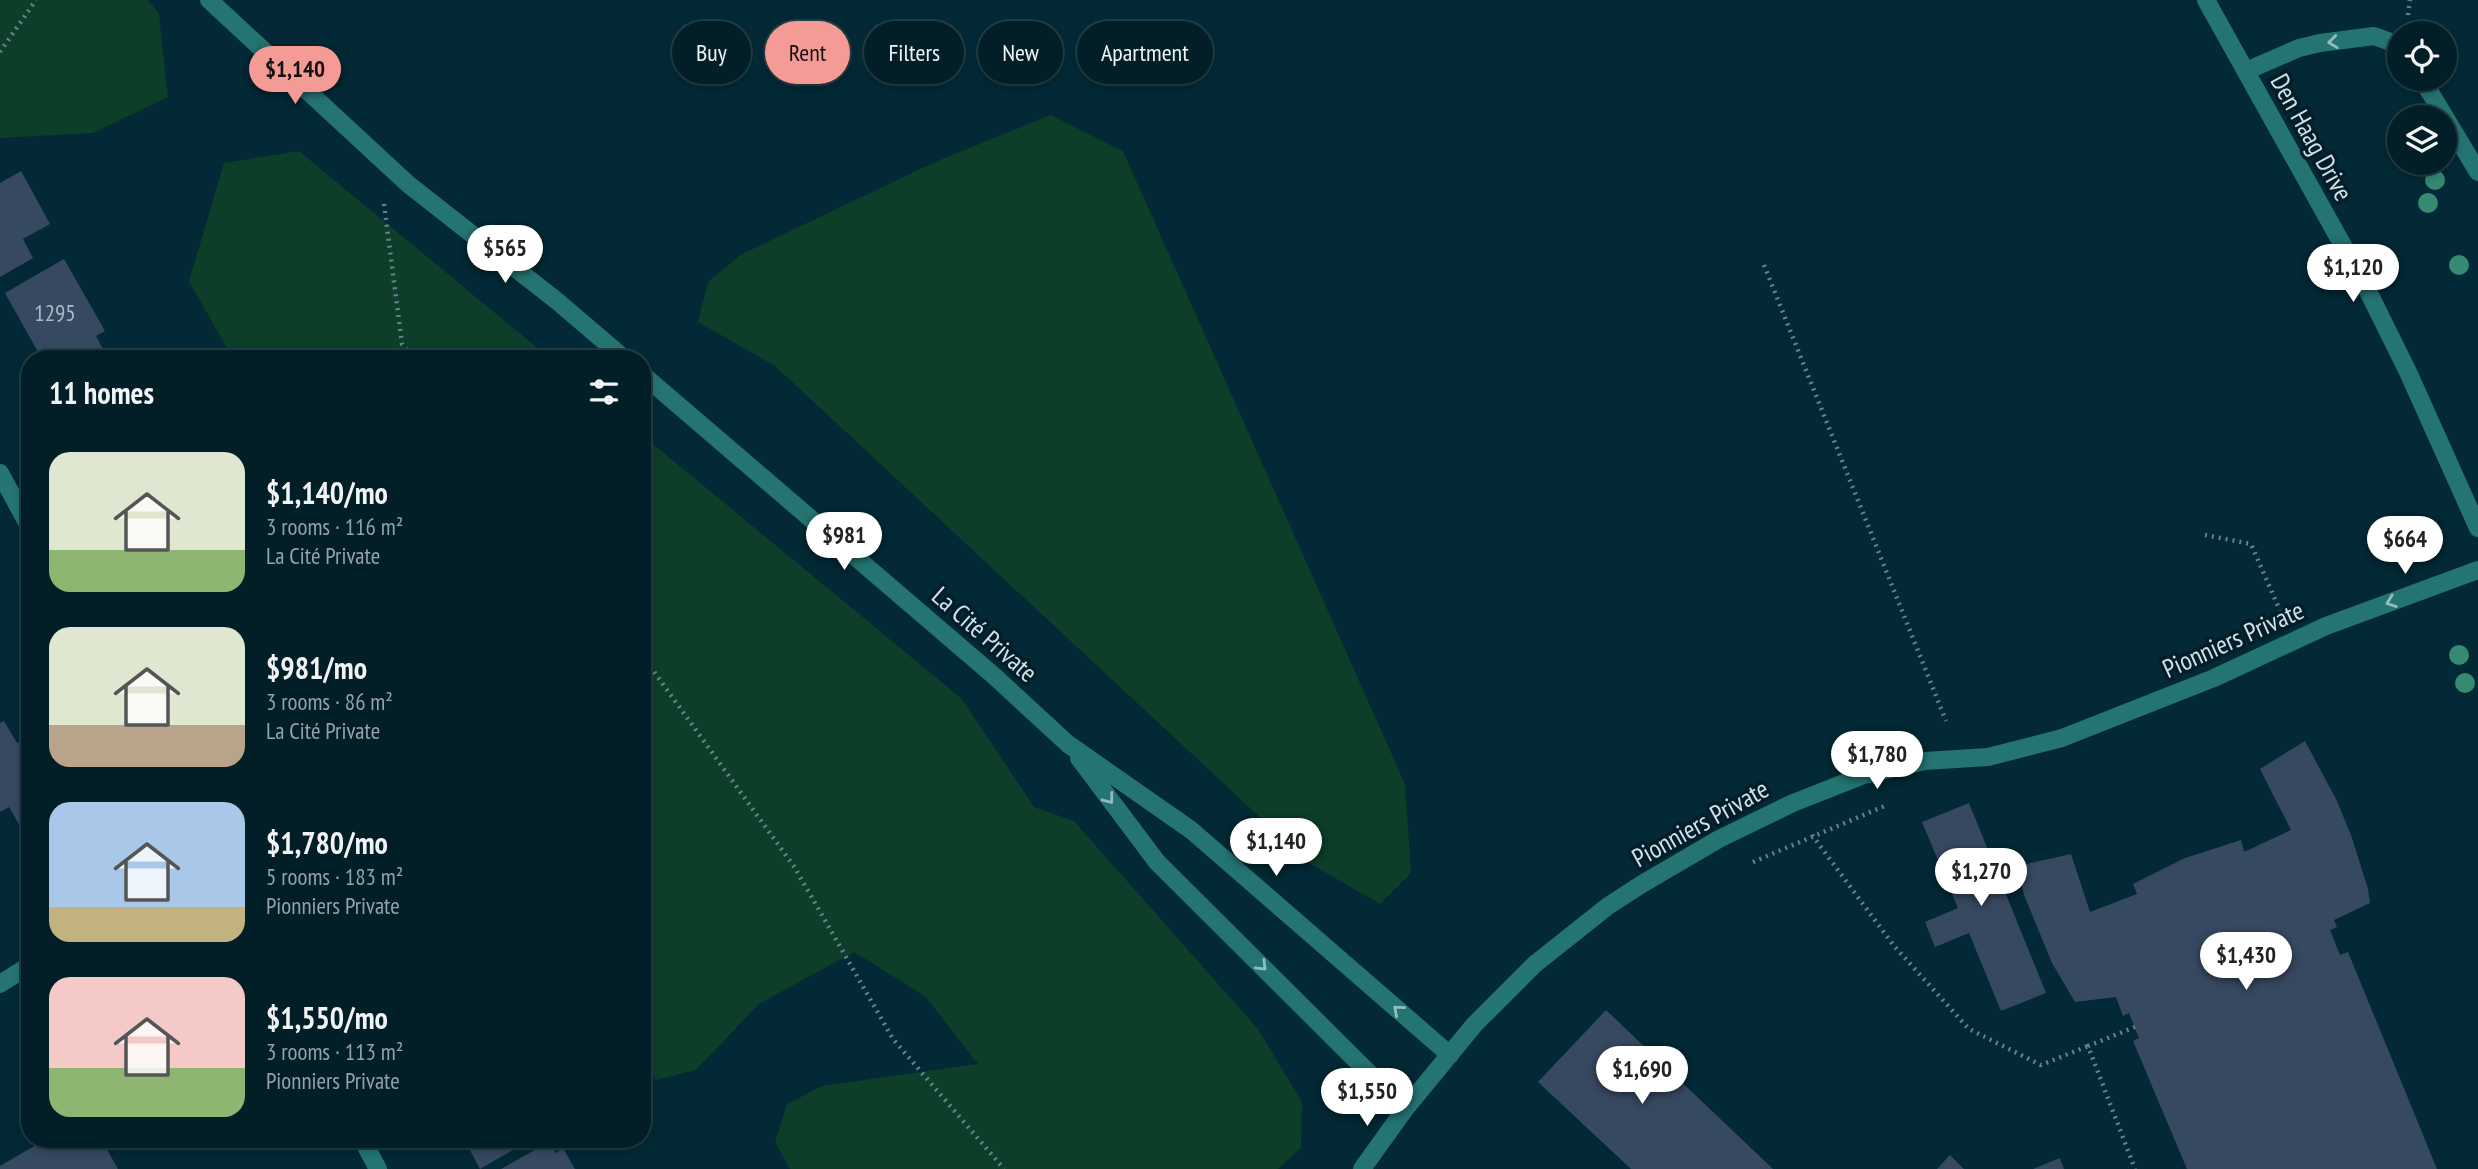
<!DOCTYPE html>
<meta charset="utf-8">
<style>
:root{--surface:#021f28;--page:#0c2730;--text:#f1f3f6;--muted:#96a2a8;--line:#233d45;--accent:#f59b96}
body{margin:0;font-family:"PT Sans Narrow",sans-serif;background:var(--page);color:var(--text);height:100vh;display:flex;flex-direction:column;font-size:26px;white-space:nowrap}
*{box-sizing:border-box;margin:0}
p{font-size:23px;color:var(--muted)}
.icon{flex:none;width:38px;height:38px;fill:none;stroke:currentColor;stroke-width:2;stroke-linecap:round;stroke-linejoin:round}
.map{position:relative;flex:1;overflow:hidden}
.details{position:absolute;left:21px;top:350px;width:630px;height:798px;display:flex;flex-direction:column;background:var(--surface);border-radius:28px;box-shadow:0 4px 10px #0003,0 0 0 2px var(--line)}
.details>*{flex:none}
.top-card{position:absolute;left:672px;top:21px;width:665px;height:63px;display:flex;gap:14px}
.controls{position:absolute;left:2387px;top:21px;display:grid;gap:14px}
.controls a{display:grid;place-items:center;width:70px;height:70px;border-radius:50%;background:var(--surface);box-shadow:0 4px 10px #0003,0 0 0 2px var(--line);font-size:35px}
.price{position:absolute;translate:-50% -60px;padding:0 16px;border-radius:24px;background:#fff;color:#222;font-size:23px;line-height:46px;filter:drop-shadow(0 2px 4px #0008)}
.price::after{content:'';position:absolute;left:50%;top:42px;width:21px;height:16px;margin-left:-10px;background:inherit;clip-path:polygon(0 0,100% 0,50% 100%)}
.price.selected{background:var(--accent);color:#111}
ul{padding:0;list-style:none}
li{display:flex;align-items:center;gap:21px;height:175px;padding:0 28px}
li span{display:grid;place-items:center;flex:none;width:196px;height:140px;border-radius:21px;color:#555}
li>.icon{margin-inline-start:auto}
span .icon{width:84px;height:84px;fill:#fffc;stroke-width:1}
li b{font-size:30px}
h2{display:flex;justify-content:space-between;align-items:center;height:84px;padding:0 28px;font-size:30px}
.tag{padding:0 24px;border-radius:32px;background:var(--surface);box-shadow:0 4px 10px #0003,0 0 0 2px var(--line);font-size:24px;line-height:63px}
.tag.selected{background:var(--accent);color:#111}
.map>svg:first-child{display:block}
.green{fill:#0c3e29}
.building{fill:#374961}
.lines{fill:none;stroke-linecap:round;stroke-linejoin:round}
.path{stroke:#65838d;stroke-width:4.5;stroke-dasharray:2 5;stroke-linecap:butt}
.minor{stroke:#247472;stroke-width:18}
.tree{fill:#358a71}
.oneway{stroke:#93bcc0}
.labels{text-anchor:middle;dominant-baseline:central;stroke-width:7;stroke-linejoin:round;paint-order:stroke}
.number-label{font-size:23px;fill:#a9bcc8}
.street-label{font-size:26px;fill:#cfe2ea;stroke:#031e28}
</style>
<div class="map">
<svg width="2478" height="1169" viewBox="0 0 2478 1169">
<rect width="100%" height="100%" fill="#022935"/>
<path class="green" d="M0 0H148L159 14 168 97 93 133 0 138Z
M1051 115 1123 151 1405 784 1411 873 1380 904 1309 863 775 366 698 322 708 282 740 255 935 162Z
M299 151 551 359H233L189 281 224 163Z
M642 435 961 698 1034 807 1074 821 1258 1029 1302 1102 1301 1148 1278 1169H790L775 1142 787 1104 822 1086 978 1064 925 996 854 952 759 1004 696 1070 656 1080 642 1070Z"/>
<path class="building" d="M21 171 50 224 23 239 33 258 0 277V183Z
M64 259 105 331 96 336 104 351 93 357 94 359H42L5 293Z
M4 721 17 743 30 736V829L24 833 9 807 0 812V723Z
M2305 741 2336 799 2351 835 2368 889 2370 903 2334 920 2337 927 2330 930 2340 955 2348 952 2437 1169H2187L2133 1041 2139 1038 2129 1013 2123 1016 2116 997 2075 1002 2052 963 2024 895 2017 866 2071 854 2090 912 2137 894 2133 884 2185 858 2241 840 2244 852 2291 830 2260 769Z
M1969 803 2046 993 2001 1011 1969 933 1935 947 1925 922 1958 908 1922 822Z
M1606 1010 1773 1169H1631L1538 1082Z
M41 1139H101L118 1169H0V1166L36 1145 35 1143Z
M128 1139H149L133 1148Z
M464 1139H532L480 1169Z
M549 1142 556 1153 563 1148 575 1169H501Z
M1950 1155 1964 1169H1937Z
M2060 1158 2064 1169H2033Z"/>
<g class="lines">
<path class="path" d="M2408 15 2410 0
M0 52 36 0
M384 204 402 344 415 359
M1764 265 1946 721
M2205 535 2251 544 2281 613
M642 655 795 868 893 1039 1004 1169
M1812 835 1894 946 1969 1029 2041 1065 2088 1046
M1753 862 1887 805
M2135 1027 2088 1046 2135 1169"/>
<path class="minor" d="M209 0 408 184 557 301 625 359
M2206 0 2365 285 2408 372 2478 528
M2246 71 2299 48 2320 43 2374 36 2399 45
M2422 79 2478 172
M642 374 993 675 1068 744 1191 830 1450 1055
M0 473 30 528
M1079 758 1157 862 1405 1109
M0 984 30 965
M362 1139 378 1169
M1362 1169 1405 1109 1474 1025 1535 964 1608 906 1642 884 1719 839 1793 803 1864 775 1925 761 1988 757 2062 738 2214 678 2326 626 2478 570"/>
</g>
<g class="tree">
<circle cx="2435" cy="180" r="10"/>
<circle cx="2428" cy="203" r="10"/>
<circle cx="2459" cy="265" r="10"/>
<circle cx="2459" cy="655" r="10"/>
<circle cx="2465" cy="683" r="10"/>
</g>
<defs><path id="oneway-chevron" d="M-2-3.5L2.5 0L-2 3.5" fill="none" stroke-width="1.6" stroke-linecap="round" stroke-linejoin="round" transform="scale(1.75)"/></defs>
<g class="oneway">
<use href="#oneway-chevron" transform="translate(2333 42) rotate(173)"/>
<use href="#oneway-chevron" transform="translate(2391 602) rotate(160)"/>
<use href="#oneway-chevron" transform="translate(1109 799) rotate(53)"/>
<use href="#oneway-chevron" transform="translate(1262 966) rotate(45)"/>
<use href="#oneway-chevron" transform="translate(1398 1010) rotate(-139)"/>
</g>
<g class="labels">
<g class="number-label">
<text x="55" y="312">1295</text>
</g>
<g class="street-label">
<text transform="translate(2312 137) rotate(61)">Den Haag Drive</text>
<text transform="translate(985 634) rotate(41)">La Cité Private</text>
<text transform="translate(2233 639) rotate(-24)">Pionniers Private</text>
<text transform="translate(1700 823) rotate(-29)">Pionniers Private</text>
</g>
</g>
</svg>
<div class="controls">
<a><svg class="icon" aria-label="locate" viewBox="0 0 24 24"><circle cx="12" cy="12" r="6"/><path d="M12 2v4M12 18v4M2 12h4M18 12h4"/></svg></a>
<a><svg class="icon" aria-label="layers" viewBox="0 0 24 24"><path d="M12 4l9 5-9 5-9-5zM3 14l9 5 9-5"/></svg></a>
</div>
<b class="price selected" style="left:295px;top:106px">$1,140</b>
<b class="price" style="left:505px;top:285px">$565</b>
<b class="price" style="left:2353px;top:304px">$1,120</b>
<b class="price" style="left:844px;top:572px">$981</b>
<b class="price" style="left:2405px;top:576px">$664</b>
<b class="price" style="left:1877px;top:791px">$1,780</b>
<b class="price" style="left:1276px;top:878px">$1,140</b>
<b class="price" style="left:1981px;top:908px">$1,270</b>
<b class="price" style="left:2246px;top:992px">$1,430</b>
<b class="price" style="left:1642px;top:1106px">$1,690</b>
<b class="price" style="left:1367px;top:1128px">$1,550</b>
<div class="top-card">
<a class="tag">Buy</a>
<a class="tag selected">Rent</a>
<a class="tag">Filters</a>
<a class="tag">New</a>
<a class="tag">Apartment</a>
</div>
<section class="details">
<h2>11 homes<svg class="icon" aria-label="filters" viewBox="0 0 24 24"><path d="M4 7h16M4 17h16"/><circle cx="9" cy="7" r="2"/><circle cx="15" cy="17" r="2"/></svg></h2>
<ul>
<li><span style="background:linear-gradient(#dfe7d0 70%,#8fb573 0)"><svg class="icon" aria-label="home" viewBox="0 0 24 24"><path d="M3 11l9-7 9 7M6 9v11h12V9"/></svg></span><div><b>$1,140/mo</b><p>3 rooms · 116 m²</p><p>La Cité Private</p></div></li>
<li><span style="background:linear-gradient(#dfe7d0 70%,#b9a48a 0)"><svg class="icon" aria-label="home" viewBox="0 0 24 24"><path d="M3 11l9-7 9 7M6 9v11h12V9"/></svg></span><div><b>$981/mo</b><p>3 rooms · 86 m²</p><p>La Cité Private</p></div></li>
<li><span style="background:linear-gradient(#a9c7e8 75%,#c2b280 0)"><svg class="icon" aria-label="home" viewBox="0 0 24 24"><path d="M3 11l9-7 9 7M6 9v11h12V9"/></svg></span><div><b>$1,780/mo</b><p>5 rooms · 183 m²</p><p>Pionniers Private</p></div></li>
<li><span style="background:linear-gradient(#f6c9c9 65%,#8fb573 0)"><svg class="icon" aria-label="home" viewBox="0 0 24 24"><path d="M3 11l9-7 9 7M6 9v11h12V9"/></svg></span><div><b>$1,550/mo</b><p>3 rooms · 113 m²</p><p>Pionniers Private</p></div></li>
</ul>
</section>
</div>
